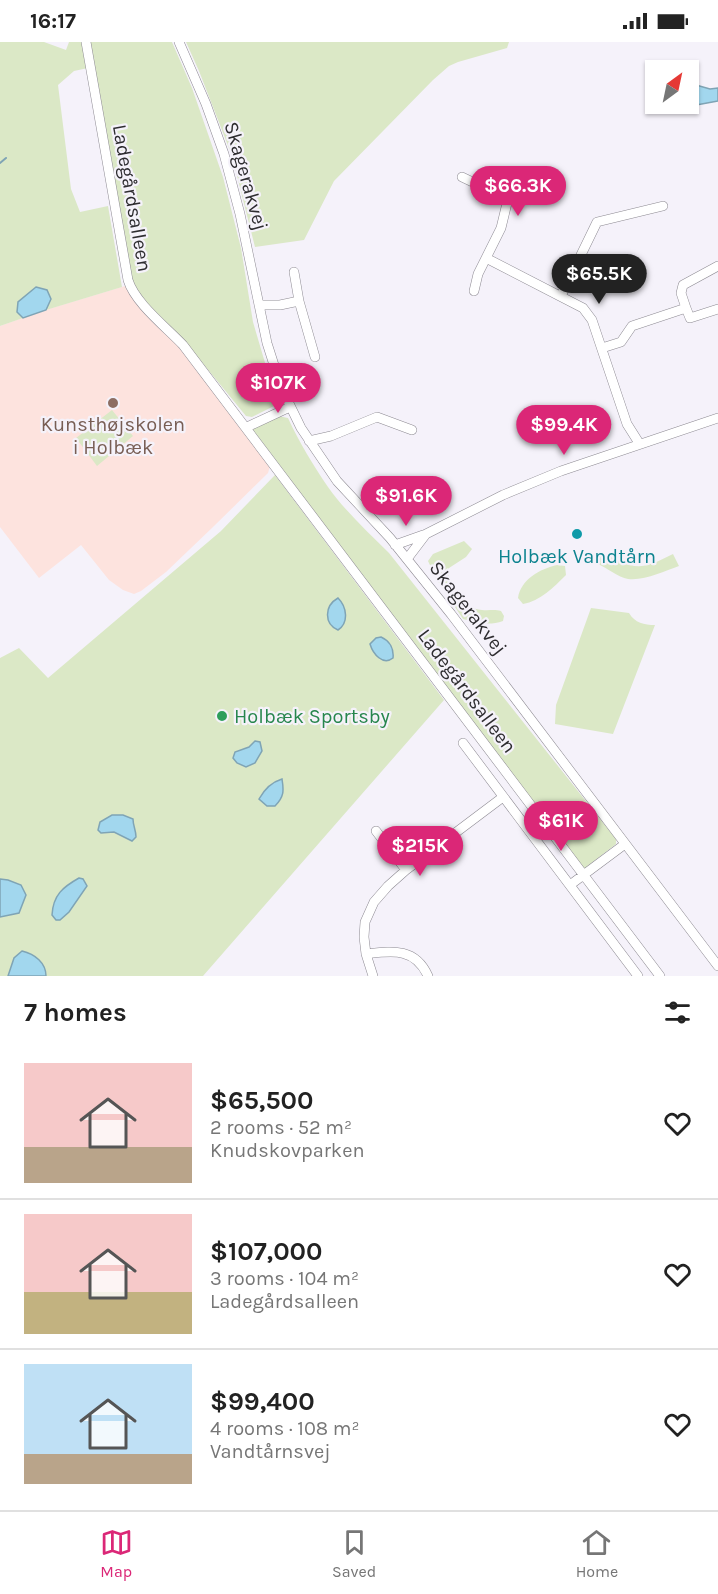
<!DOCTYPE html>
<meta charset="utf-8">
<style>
:root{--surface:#fff;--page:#f2f2f2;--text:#222;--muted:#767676;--line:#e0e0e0;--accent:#db2777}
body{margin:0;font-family:Karla,sans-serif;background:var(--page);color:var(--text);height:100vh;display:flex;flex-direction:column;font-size:22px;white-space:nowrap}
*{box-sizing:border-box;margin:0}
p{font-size:20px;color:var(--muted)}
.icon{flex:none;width:33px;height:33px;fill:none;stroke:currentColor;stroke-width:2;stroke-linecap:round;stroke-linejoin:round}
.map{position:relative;height:934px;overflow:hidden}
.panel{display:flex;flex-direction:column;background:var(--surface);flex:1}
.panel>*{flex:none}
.needle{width:39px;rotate:33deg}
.tools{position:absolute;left:645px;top:18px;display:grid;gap:12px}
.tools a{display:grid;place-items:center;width:54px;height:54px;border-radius:0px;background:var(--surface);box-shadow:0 2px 4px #0004;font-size:30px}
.price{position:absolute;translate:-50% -51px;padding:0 14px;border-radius:21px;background:var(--accent);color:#fff;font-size:20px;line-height:39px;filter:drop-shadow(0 2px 3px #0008)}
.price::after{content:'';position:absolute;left:50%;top:36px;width:18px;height:14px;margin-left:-9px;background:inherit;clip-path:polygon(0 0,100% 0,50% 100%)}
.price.on{background:#222;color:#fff}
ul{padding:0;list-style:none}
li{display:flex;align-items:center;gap:18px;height:150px;padding:0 24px}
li+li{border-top:2px solid var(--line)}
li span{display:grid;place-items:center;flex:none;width:168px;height:120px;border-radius:0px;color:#555}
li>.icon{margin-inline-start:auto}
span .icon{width:72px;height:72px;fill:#fffc;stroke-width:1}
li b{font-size:26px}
h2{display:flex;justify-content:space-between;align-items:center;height:72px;padding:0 24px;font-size:26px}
.status{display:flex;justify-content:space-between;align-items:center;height:42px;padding:0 30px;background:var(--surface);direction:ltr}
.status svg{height:16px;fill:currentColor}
.tabs{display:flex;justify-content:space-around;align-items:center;height:84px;border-top:2px solid var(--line);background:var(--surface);font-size:16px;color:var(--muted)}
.tabs a{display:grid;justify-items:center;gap:3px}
.tabs .on{color:var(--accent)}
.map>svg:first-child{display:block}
.education{fill:#fde3de}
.green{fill:#dbe8c6}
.water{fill:#a2d7ee;stroke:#7fa4b5;stroke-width:1.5}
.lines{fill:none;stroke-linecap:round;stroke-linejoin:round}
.stream{stroke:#7fa4b5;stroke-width:2}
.minor-casing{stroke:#8d8a92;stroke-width:10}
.minor{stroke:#fff;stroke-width:9}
.education-dot{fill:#8d6e63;stroke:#f5f2fa;stroke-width:2}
.culture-dot{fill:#0f9aa8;stroke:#f5f2fa;stroke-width:2}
.leisure-dot{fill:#2e9e5b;stroke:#f5f2fa;stroke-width:2}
.labels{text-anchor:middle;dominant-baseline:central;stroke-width:4.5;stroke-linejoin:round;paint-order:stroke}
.street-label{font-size:20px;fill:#2e2d30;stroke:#f5f2fa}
.education-label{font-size:20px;fill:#785e54;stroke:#f5f2fa}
.culture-label{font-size:20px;fill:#0d838f;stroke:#f5f2fa}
.leisure-label{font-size:20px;fill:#27864d;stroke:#f5f2fa;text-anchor:start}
</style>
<div class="status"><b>16:17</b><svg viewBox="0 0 49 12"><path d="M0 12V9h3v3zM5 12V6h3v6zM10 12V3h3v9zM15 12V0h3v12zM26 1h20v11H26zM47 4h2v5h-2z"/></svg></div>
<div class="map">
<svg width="718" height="934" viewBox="0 0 718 934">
<rect width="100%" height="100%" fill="#f5f2fa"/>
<path class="education" d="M125 244 133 256 182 305 270 424 268 431 213 485 166 530 141 549 134 552 123 548 109 538 81 503 39 536 0 485V284L42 269Z"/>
<path class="green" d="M0 0H44L66 8 69 0H83L88 26 74 29 58 43 71 147 80 170 108 164 122 245 46 268 51 257 17 270 23 276 0 284Z
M89 0H172L192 46 223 135 241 206 253 280 276 358V363L252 375 246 374 200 318 139 255 132 239Z
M186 0H509L507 6 458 20 449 24 433 38 334 139 304 198 255 205 232 114 199 29Z
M112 368 133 394 97 424 76 396Z
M278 374 288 376C299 400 313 423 328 445 345 469 368 490 389 511L616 797V802L584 827 253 388 254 386Z
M275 433 444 658 203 934H0V616L19 606 48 636 221 489Z
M464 499 472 507 466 515 449 526 447 531C456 545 463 567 482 568 489 569 494 567 501 569L504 574 503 579C489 584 478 581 463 577L437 538 428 519 433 512Z
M602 510C634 528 640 529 673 512L679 524C664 529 645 539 628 537 618 535 607 526 598 522Z
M557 523 565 524 566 533C554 545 540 559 523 562L518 556C521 537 540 527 557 523Z
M591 566 629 571C635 581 644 583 655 583L613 692 555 682 556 663Z"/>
<path class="water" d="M689 41 710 47 718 46V59L680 66 671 71 657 69 652 66 650 60 655 56 656 62H688Z
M36 245 47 248 51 257 46 268 23 276 17 270 18 260Z
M338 556C347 565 349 581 338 588 324 582 324 564 338 556Z
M381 595C390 599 394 607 393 616 383 624 373 612 370 602L376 596Z
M255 699 260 700 262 709 255 721 246 725 237 721 233 716 235 710 249 705Z
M282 737C284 749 284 755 275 764H267L259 757C264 748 272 740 282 737Z
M112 773H123L133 777C133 784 136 788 136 795L132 799 114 790 101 791 98 788 100 780Z
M79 836 83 837 87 844 69 870 60 878H56L52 873C53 853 63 845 79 836Z
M0 837 8 838 21 843 26 853 19 871 0 875Z
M22 909C35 912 46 921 46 934H8L14 916Z"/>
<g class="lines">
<path class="stream" d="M0 121 6 116"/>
<g class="minor-casing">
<path id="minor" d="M86 0 128 238C135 261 166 285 183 303L660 934
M179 0 206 62 224 112 240 172 267 301 281 345 301 386 337 439 390 496 451 572 718 924
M462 135 508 157 501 186 478 232 474 249
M486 216 583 266 592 278 627 382 639 401
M294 230 299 259 315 315
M561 254 597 180 663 164
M259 263H280L299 259
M686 266 681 251 683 243 718 224
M602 306 621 300 632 284 686 266 690 276 718 267
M247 385 290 365
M309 399 331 394 377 375 412 388
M395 503 426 492 503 453 561 429 718 376
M407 517 426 492
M463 701 638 934
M376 789 406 828
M570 843 625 802
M366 912C392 909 415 905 428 934
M373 934 366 912 364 895 365 880 374 860 388 844 406 828 503 755"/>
</g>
<use href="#minor" class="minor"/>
</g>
<circle class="education-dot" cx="113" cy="361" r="6"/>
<circle class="culture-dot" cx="577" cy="492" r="6"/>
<circle class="leisure-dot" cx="222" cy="674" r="6"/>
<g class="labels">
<g class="street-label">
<text transform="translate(246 134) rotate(74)">Skagerakvej</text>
<text transform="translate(132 156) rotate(80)">Ladegårdsalleen</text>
<text transform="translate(468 566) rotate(52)">Skagerakvej</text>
<text transform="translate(467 649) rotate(53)">Ladegårdsalleen</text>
</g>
<g class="education-label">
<text x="113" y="382">Kunsthøjskolen<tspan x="113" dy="23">i Holbæk</tspan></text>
</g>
<g class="culture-label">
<text x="577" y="514">Holbæk Vandtårn</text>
</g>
<g class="leisure-label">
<text x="234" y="674">Holbæk Sportsby</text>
</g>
</g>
</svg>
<div class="tools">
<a><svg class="needle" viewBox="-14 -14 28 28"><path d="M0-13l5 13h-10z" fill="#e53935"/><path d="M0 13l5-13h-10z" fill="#767676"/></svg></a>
</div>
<b class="price" style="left:518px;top:175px">$66.3K</b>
<b class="price on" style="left:599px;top:263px">$65.5K</b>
<b class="price" style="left:278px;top:372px">$107K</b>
<b class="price" style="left:564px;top:414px">$99.4K</b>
<b class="price" style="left:406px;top:485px">$91.6K</b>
<b class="price" style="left:561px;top:810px">$61K</b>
<b class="price" style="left:420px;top:835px">$215K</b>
</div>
<section class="panel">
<h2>7 homes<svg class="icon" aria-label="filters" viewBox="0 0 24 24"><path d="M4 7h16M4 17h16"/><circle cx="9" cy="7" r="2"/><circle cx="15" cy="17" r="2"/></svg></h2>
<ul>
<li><span style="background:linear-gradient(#f6c9c9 70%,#b9a48a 0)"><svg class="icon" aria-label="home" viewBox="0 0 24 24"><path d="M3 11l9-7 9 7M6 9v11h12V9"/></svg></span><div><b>$65,500</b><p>2 rooms · 52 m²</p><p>Knudskovparken</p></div><svg class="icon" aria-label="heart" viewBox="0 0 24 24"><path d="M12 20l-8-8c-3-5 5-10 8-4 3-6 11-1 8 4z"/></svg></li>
<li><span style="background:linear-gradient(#f6c9c9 65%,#c2b280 0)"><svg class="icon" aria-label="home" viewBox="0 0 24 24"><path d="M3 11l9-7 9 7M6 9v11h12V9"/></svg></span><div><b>$107,000</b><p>3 rooms · 104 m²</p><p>Ladegårdsalleen</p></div><svg class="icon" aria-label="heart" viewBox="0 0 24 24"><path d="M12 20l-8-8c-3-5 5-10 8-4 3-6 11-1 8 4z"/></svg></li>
<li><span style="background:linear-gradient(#bfe0f5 75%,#b9a48a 0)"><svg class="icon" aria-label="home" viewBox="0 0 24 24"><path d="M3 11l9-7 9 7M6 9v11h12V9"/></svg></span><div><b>$99,400</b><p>4 rooms · 108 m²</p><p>Vandtårnsvej</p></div><svg class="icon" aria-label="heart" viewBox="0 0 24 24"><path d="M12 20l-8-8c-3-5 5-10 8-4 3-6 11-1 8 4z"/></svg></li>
</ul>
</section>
<nav class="tabs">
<a class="on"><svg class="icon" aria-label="map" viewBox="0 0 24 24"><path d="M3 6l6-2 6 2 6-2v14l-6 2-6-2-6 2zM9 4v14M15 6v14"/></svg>Map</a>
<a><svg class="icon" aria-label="saved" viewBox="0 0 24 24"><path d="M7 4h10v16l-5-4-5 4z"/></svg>Saved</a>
<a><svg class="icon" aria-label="home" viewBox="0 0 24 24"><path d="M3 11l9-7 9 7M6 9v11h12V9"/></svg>Home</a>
</nav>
